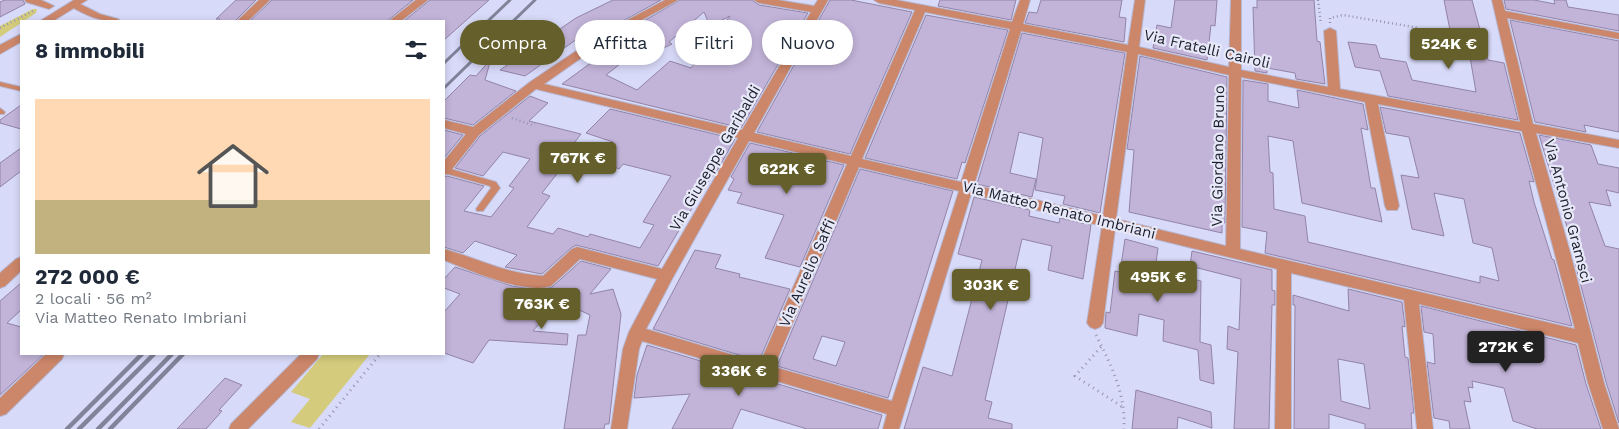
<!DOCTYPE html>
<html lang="it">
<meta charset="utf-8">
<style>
:root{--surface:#fff;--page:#f2f2f3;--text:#1f2937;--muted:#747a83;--accent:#645f2b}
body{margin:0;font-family:"Work Sans",sans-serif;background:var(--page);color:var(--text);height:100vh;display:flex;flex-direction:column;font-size:19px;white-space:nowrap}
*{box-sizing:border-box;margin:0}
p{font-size:16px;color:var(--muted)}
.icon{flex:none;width:28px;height:28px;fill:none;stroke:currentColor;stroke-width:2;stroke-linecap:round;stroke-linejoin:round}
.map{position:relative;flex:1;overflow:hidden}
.panel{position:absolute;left:20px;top:20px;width:425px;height:335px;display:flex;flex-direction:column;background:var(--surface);border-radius:0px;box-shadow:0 2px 8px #0003}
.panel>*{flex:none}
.banner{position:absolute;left:460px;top:20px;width:475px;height:45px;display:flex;gap:10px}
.price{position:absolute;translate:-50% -42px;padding:0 11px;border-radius:5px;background:var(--accent);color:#fff;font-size:16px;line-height:32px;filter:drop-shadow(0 1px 2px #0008)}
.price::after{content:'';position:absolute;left:50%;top:30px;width:15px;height:11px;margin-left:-8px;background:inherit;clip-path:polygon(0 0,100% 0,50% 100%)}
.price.active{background:#222;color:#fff}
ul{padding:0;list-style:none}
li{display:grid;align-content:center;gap:10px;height:265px;padding:0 15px}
li span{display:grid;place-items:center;height:155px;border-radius:0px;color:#555}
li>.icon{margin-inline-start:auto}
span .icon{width:90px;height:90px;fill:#fffc;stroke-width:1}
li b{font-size:21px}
h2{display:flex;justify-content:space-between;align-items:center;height:60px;padding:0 15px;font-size:21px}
.tag{padding:0 18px;border-radius:22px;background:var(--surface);box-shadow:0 2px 8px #0003;font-size:18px;line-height:45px}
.tag.active{background:var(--accent);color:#fff}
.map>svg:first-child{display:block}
.green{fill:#d4cc7c}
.building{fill:#c2b4d9;stroke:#9284a7;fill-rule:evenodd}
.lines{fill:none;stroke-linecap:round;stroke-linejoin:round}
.service-casing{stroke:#b6b8d4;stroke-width:2}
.minor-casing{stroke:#b6b8d4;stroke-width:2}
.tertiary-casing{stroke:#b6b8d4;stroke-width:2}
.path-far1{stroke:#9395ae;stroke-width:2.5;stroke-dasharray:1 3;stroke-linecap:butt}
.path{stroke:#9395ae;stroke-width:3;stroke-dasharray:1 4.5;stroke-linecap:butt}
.service{fill:#cc8669;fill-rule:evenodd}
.minor{fill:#cc8669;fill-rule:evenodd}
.tertiary{fill:#cc8669;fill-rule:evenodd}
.rail-far1{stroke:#81839a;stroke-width:3}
.rail{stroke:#81839a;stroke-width:4.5}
.labels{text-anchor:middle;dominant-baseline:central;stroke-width:4.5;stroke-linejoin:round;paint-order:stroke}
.street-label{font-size:15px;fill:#1d1e2c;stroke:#e7e8f8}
</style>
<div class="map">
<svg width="1619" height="429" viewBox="0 0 1619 429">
<rect width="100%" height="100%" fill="#d8daf9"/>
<path class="green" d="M33 9H37L36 13 0 37V26Z
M323 354H370L310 428 291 422 310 399 291 392Z"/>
<path class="building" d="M5 0H23L25 4 0 17V2Z
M236 0H256L235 21H218L220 19H216Z
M272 0H413L387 21H250Z
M430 0H489L444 40V21H404Z
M613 0H661L592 38 584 34 525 76 500 70 576 18Z
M680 0H752L759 5 808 13 741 128 562 84 614 46 606 43ZM704 12 710 26 730 16 691 68 670 61 637 90 606 75 633 54 643 58 672 44 669 42Z
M830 0H851L912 12 850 154 757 132Z
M940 0H1016L1011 20 938 6Z
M1041 0H1122L1119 17 1126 18 1124 42 1025 23 1029 12 1037 13Z
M1175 0H1217L1215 26 1211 25 1207 60 1153 48 1157 25 1171 28Z
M1257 0H1314L1317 41 1320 42 1325 84 1296 79 1295 73 1267 68V73L1255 71 1253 7 1257 8Z
M1444 0H1472L1488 60 1504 63 1518 120 1388 96 1380 71 1355 67 1348 42 1376 45 1380 58 1406 62 1412 80 1476 92 1470 57 1455 55Z
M1504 0H1534L1555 4 1554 0H1566L1568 7 1619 15V31L1506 9Z
M926 15 1008 30 965 163 962 162 957 179 865 158Z
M1510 20 1619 41V132L1584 125 1586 132 1535 122Z
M1022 33 1125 53 1100 213 1063 204 1065 196 1035 190 1043 138 1019 132 1010 173 1036 179 1032 197 977 184Z
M1140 56 1227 77 1225 223 1222 222V233L1129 212 1134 150 1127 149Z
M491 59 485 80 516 91 473 125 444 118V101L470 75 476 76Z
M1243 80 1268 84V101L1299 108 1297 90 1363 104 1368 130 1361 128 1371 188H1375L1382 222 1302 203 1293 141 1268 136 1270 172 1273 173 1274 209 1305 216 1308 242 1480 283V276L1499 281 1492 248 1473 243 1464 199 1434 193 1444 236 1412 229 1401 175 1419 178 1409 137 1386 133 1380 107 1520 133 1534 182 1529 181 1534 202 1552 259 1554 260 1572 326 1265 253 1267 232 1242 227Z
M530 96 548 103 529 121 581 134 558 164 563 166 542 193 550 196 527 227 553 234 558 228 588 237 590 234 640 248 654 225 643 222 671 176 623 164 619 169 596 158 613 142 586 133 610 109 735 139 718 169 705 186 658 266 576 245 571 248 542 274 505 267 517 255 475 241 463 253 444 247V177L447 176 484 186 464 211 491 217 514 188 509 186 530 159 503 152 483 176 455 168 480 136Z
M21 105V129L0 123V120Z
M444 130 463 135 444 158Z
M1539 135 1591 145 1598 164 1619 168V193L1606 190 1611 206 1589 202 1605 246 1619 249V423L1606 382 1575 263H1578Z
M750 143 844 165 800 267 765 258 784 215 737 203 742 193 728 190 734 179 731 177Z
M21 148V171L0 187V163Z
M860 169 953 191 888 398 777 366ZM822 336 845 342 836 366 813 359Z
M974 197 1030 210 1029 216 1059 223 1060 218 1091 225 1083 279 1048 270 1052 246 1022 239 985 400 992 402 988 418 1012 424V429H904L923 367 952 376 982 260 958 254Z
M1125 239 1158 248 1155 270 1201 281 1200 342 1211 345 1214 384 1200 380 1198 350 1163 341 1164 320 1139 314 1137 336 1105 328 1106 312 1110 313 1115 271 1120 272Z
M695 250 721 255 715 268 740 274 739 277 790 289 759 361 653 329Z
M1192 251 1272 270V290L1275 291V305H1272L1269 429H1234L1238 352 1227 349 1228 326 1239 330 1241 279 1190 266Z
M581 261 611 269 590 294 613 289 621 314 609 424H605L604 429H564L578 335H586L590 315 577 309 554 306 533 331 568 334 567 345 489 340 473 363 444 353V312L460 294 444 288V279L455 267 512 286 540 290 552 287Z
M21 283V310L7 323 21 327V354H44L0 395V301Z
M1348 289 1402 302 1405 327 1402 326 1405 357 1408 358 1414 413H1411L1412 429H1365V424L1329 414V429H1294L1295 305H1293V295L1349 311ZM1338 359 1364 364 1370 409 1341 401Z
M1421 306 1576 345 1586 384 1601 429H1537L1513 421 1504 388 1472 381 1473 388 1468 387 1471 402 1464 401 1470 429H1450L1449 421 1434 418 1427 362 1435 364 1433 334 1424 332Z
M647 345 882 415 878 429H807L741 409 732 429H672L690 394 634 398 637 375Z
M225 378 242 385 219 410 222 411 206 429H177Z
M1136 390 1211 412 1212 428 1178 417 1177 429H1132Z"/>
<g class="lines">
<g class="service-casing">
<path id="service" d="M0 82 21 87V91L0 86Z
M0 108 5 112 4 114H0Z
M444 167 496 182 500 188 483 211H477L476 209 491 188 490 186 444 173Z"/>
</g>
<g class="minor-casing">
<path id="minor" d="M25 0H41L54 6 49 9 26 2Z
M259 0H270L248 21H237Z
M416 0H428L401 21H389Z
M665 0H678L611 37 544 84 742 130 811 12 759 3 754 0H778L814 6 818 0H828L754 133 851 156 915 10 879 3 874 0H896L1012 22 1020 0H1030L1023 24 1128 45 1135 0H1145L1139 47 1229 67 1231 0H1241V70L1328 87 1324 31 1330 28 1336 31 1340 89 1520 122 1492 0H1502L1505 11 1619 33V39L1507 18 1533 124 1619 140V148L1536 133 1570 252 1604 383 1619 429H1603L1588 383 1578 343 1419 304 1433 429H1417L1404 300 1291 273V429H1275L1277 269 1115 229 1103 323 1100 327 1095 329 1090 327 1087 323 1102 226 971 194 899 429H883L887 414 642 341 639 349 627 429H611L623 349 629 332 657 279 580 259 551 286C525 295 469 270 444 260V249C480 259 503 273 543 276L572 249 577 247 662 269 738 138 536 89 479 135 449 173 444 175V161L466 134 444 128V120L473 127 530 82 603 33ZM925 12 1010 29 961 182 862 159ZM1021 31 1127 52 1103 216 974 185ZM1138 54 1229 75 1226 246 1116 219ZM1241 77 1365 102 1385 206 1387 210H1397L1399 206 1378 104 1522 131 1575 329 1240 249ZM749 141 847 164 760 363 646 329 672 279ZM859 167 959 191 892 401 774 367Z
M74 1 100 14 118 19 120 21C100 22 87 16 70 6L69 4Z
M21 257V271L5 286 0 288V273L16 259Z
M46 354H64L62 359 6 414 0 416V398Z
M301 354H319L317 359 248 429H229L231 424Z"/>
</g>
<g class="tertiary-casing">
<path id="tertiary" d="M74 0H87L53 21H40Z
M21 34V42L0 54V45Z"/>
</g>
<path class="path-far1" d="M1318 0 1321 24
M1330 23V18L1343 15 1419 28
M0 28 33 11
M512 118 532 125 535 124"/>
<path class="path" d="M1096 335C1111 365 1126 394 1124 429
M1101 347 1075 376 1124 408
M319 429 380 354"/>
<use href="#service" class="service"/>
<use href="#minor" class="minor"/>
<use href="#tertiary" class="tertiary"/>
<path class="rail-far1" d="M444 63 510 0
M444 88 535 0"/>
<path class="rail" d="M67 429 142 354
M79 429 154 354
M98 429 172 354
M110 429 183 354"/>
</g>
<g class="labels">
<g class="street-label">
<text transform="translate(1207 49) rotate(13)">Via Fratelli Cairoli</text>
<text transform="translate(1218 156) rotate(-89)">Via Giordano Bruno</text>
<text transform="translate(715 158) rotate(-60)">Via Giuseppe Garibaldi</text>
<text transform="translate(1059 210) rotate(14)">Via Matteo Renato Imbriani</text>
<text transform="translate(1568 211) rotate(75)">Via Antonio Gramsci</text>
<text transform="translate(807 273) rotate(-66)">Via Aurelio Saffi</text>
</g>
</g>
</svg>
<b class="price" style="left:1449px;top:70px">524K €</b>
<b class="price" style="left:578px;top:184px">767K €</b>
<b class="price" style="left:787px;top:195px">622K €</b>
<b class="price" style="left:1158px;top:303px">495K €</b>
<b class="price" style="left:991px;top:311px">303K €</b>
<b class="price" style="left:542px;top:330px">763K €</b>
<b class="price active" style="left:1506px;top:373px">272K €</b>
<b class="price" style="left:739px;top:397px">336K €</b>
<div class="banner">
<a class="tag active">Compra</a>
<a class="tag">Affitta</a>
<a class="tag">Filtri</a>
<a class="tag">Nuovo</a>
</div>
<section class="panel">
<h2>8 immobili<svg class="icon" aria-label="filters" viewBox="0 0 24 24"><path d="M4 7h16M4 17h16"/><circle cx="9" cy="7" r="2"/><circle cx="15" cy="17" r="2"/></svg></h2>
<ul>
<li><span style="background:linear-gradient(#ffd9b3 65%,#c2b280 0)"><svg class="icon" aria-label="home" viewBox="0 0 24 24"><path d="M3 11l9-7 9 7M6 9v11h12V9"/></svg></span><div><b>272 000 €</b><p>2 locali · 56 m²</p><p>Via Matteo Renato Imbriani</p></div></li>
</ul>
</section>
</div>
